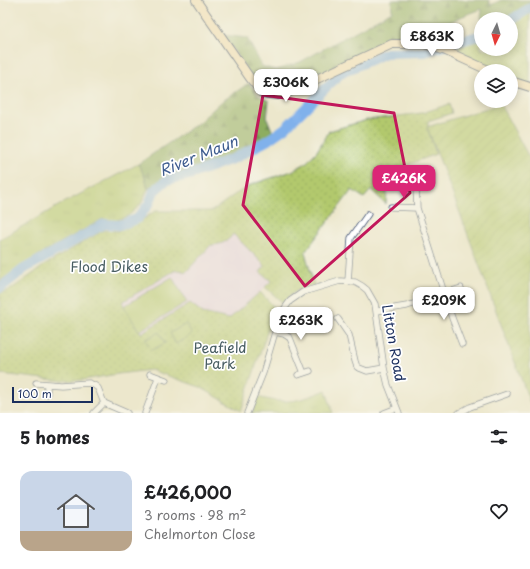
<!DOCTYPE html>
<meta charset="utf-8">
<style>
:root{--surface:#fff;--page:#f6f6f6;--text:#202124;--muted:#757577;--line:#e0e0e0;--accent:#db2777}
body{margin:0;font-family:"Playpen Sans",sans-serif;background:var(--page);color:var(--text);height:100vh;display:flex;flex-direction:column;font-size:15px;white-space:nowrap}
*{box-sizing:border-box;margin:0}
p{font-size:13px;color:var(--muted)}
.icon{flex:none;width:22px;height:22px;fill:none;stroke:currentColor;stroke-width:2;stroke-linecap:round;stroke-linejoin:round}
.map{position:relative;height:413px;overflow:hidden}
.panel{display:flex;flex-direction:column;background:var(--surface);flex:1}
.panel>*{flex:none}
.needle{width:26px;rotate:185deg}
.buttons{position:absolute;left:474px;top:12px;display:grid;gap:8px}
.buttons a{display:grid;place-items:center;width:44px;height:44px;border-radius:50%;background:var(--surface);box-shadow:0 2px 10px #0003;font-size:20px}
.scale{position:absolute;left:12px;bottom:10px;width:81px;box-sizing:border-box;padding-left:4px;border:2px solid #1b2f5e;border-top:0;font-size:11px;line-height:14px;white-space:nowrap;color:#1b2f5e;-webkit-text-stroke:3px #fff;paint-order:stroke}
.price{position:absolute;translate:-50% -34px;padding:0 9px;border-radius:8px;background:#fff;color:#222;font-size:13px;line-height:26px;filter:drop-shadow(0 1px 2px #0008)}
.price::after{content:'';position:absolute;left:50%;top:24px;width:12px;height:9px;margin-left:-6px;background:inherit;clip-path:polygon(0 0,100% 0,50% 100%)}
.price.on{background:var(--accent);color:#fff}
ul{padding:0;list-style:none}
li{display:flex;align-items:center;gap:12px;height:100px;padding:0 20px}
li+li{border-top:1px solid var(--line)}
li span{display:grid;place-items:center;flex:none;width:112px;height:80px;border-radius:12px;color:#555}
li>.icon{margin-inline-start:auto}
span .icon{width:48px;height:48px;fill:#fffc;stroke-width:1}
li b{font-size:17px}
h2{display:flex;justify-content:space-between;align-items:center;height:48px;padding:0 20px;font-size:17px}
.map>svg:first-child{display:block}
.built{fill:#e8d2ee}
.grass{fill:url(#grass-tufts);stroke:#667c66}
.forest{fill:url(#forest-firs);stroke:#546e5f}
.park{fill:url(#park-dots);stroke:#667c66}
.garden{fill:url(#garden-furrows);stroke:#667c66}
.pitch{fill:#b2c96d;stroke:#667c66}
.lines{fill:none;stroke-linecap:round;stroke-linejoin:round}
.river{stroke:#80b1eb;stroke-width:10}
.street-casing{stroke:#3a4b6e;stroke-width:7}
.secondary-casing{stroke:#3a4b6e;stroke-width:10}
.street{stroke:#fff;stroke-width:5.5}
.secondary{stroke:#fae7c3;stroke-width:8}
.marked{fill:none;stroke:#c2185b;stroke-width:3;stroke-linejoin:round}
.labels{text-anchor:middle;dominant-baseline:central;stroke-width:3.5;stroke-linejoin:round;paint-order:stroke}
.park-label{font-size:14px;fill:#485d62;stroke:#fff}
.street-label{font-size:14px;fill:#1b2f5e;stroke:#fff}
.water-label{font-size:15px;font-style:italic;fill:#3e5c8f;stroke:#fff}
</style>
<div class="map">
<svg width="530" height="413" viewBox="0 0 530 413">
<defs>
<pattern id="grass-tufts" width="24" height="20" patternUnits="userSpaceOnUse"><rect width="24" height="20" fill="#b2c96d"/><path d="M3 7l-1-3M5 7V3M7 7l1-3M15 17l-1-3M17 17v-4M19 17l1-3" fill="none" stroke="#98ad61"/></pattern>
<pattern id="forest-firs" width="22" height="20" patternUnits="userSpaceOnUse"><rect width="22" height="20" fill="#8dad60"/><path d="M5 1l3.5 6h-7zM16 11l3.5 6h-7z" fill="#728d52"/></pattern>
<pattern id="park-dots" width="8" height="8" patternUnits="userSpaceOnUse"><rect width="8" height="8" fill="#b2c96d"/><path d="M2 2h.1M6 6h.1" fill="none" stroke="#98ad61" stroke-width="1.8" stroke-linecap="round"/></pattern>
<pattern id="garden-furrows" width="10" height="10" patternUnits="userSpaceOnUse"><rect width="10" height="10" fill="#b2c96d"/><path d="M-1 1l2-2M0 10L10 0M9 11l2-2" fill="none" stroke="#98ad61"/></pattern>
</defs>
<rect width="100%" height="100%" fill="#fff"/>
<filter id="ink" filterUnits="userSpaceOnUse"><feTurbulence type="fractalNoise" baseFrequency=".025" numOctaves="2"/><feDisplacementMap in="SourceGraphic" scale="8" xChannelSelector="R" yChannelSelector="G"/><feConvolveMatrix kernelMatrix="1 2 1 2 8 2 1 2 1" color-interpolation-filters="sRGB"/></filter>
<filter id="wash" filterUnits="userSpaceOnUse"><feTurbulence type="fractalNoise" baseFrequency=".012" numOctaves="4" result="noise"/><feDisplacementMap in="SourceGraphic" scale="16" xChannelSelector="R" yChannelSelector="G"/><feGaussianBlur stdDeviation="0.9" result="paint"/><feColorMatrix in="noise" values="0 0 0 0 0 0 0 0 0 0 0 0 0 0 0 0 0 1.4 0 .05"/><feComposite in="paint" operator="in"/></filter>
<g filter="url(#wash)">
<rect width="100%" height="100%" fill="#ece7cc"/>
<path class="built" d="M233 234 265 266 271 281 265 287H266L229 319 203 313 190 303 141 333 122 302 174 271 179 270 186 272 211 245Z"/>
<path class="grass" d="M138 164 144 175 148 189 141 204 128 216 115 221 103 219 44 252 0 281V239L65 202Z
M326 390 333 413H252L258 397C286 405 300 401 326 390Z"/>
<path class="forest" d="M391 0H489L491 5 501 0H530V6L510 19H481L482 9 463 16 421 35 391 41 285 92H266L258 86 223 35 247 38 262 66 276 70 300 62 392 11Z
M249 83 258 95 269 101 267 118 273 133 236 153 192 170 166 178 148 189 144 175 138 164 198 123 221 102Z"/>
<path class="park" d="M530 10V86L511 80V71H492L445 48 481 38V49H511V22Z
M449 104 452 113 428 121V126L427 127 436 154 381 175 387 192 386 204 371 190 364 198 352 190 305 252 314 285C301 288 291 292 283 303L265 287 271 281 260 272 265 266 233 234C228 242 220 245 211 245L186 272 179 270 174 271 122 302 141 333 190 303 203 313 229 319 260 292 275 308 241 411 200 387 151 370 118 374 83 380 63 381 0 374V293L10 290 45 265 103 230 118 231 139 222 155 211H212L234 195 253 184 292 171 306 163 317 151 329 131 367 120 422 113Z"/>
<path class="garden" d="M500 104 530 159V403L458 208 427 127Z"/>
<path class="pitch" d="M172 277 187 302 139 331 124 306Z
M186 324 192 334 176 344 170 333Z
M159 332 165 343 152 350 145 340Z"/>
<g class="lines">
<path class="river" d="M511 20 530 8
M0 288 24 269 104 224 120 225 137 219 149 204 154 191 167 180 189 175 235 158 268 140 285 128 341 73 386 53 425 52 481 35"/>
</g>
</g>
<g filter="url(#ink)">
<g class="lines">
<g class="street-casing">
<path id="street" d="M416 185 417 208 452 318 462 344
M391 207 417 208
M348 281 351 238 368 214
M377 311 407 306 461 288
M338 319 349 335 355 361 357 367 367 371 384 368
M275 332 284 334 290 338 304 373
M150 374 166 380
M298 375 310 371
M36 383 61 385 89 383 94 385 98 388 104 403 127 413
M47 394V384
M94 413 104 403
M145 413 158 378
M247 413 263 373 280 315 290 301 303 292 340 281 355 282 362 286 367 290 375 304 384 368 388 385 399 413
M384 413 397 408
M459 413 470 407 507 394"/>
</g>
<g class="secondary-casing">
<path id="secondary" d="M196 0 250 78 262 93 278 95 291 91 392 44H424L446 51 490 71
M511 81 530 87"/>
</g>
<use href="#street" class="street"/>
<use href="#secondary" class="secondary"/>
</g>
</g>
<path d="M0 0H530V413H0ZM263 95 394 113 410 193 305 286 243 205Z" fill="#ece7cc" fill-opacity=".55" fill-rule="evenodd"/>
<path class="marked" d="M263 95 394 113 410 193 305 286 243 205Z"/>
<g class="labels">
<g class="park-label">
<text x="109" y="266">Flood Dikes</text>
<text x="220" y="347">Peafield<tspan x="220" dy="16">Park</tspan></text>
</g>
<g class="street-label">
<text transform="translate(394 343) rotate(80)">Litton Road</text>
</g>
<g class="water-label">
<text transform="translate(198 155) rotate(-22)">River Maun</text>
</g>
</g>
</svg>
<div class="buttons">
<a><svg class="needle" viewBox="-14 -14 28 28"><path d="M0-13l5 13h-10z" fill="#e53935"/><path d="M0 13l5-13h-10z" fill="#757577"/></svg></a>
<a><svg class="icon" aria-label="layers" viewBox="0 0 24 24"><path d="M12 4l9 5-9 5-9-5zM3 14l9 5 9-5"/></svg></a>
</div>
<div class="scale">100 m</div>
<b class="price" style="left:432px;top:57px">£863K</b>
<b class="price" style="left:286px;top:103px">£306K</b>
<b class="price on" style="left:404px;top:199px">£426K</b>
<b class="price" style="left:444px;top:321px">£209K</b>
<b class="price" style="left:301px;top:341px">£263K</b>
</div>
<section class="panel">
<h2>5 homes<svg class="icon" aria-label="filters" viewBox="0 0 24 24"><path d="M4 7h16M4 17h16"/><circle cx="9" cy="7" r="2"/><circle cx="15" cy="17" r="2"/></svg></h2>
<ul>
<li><span style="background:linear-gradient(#c9d6e8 75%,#b9a48a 0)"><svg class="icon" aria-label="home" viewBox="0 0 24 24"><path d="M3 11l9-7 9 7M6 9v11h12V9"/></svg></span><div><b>£426,000</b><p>3 rooms · 98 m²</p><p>Chelmorton Close</p></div><svg class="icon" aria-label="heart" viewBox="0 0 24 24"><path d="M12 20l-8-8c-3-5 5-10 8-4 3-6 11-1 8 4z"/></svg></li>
</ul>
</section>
